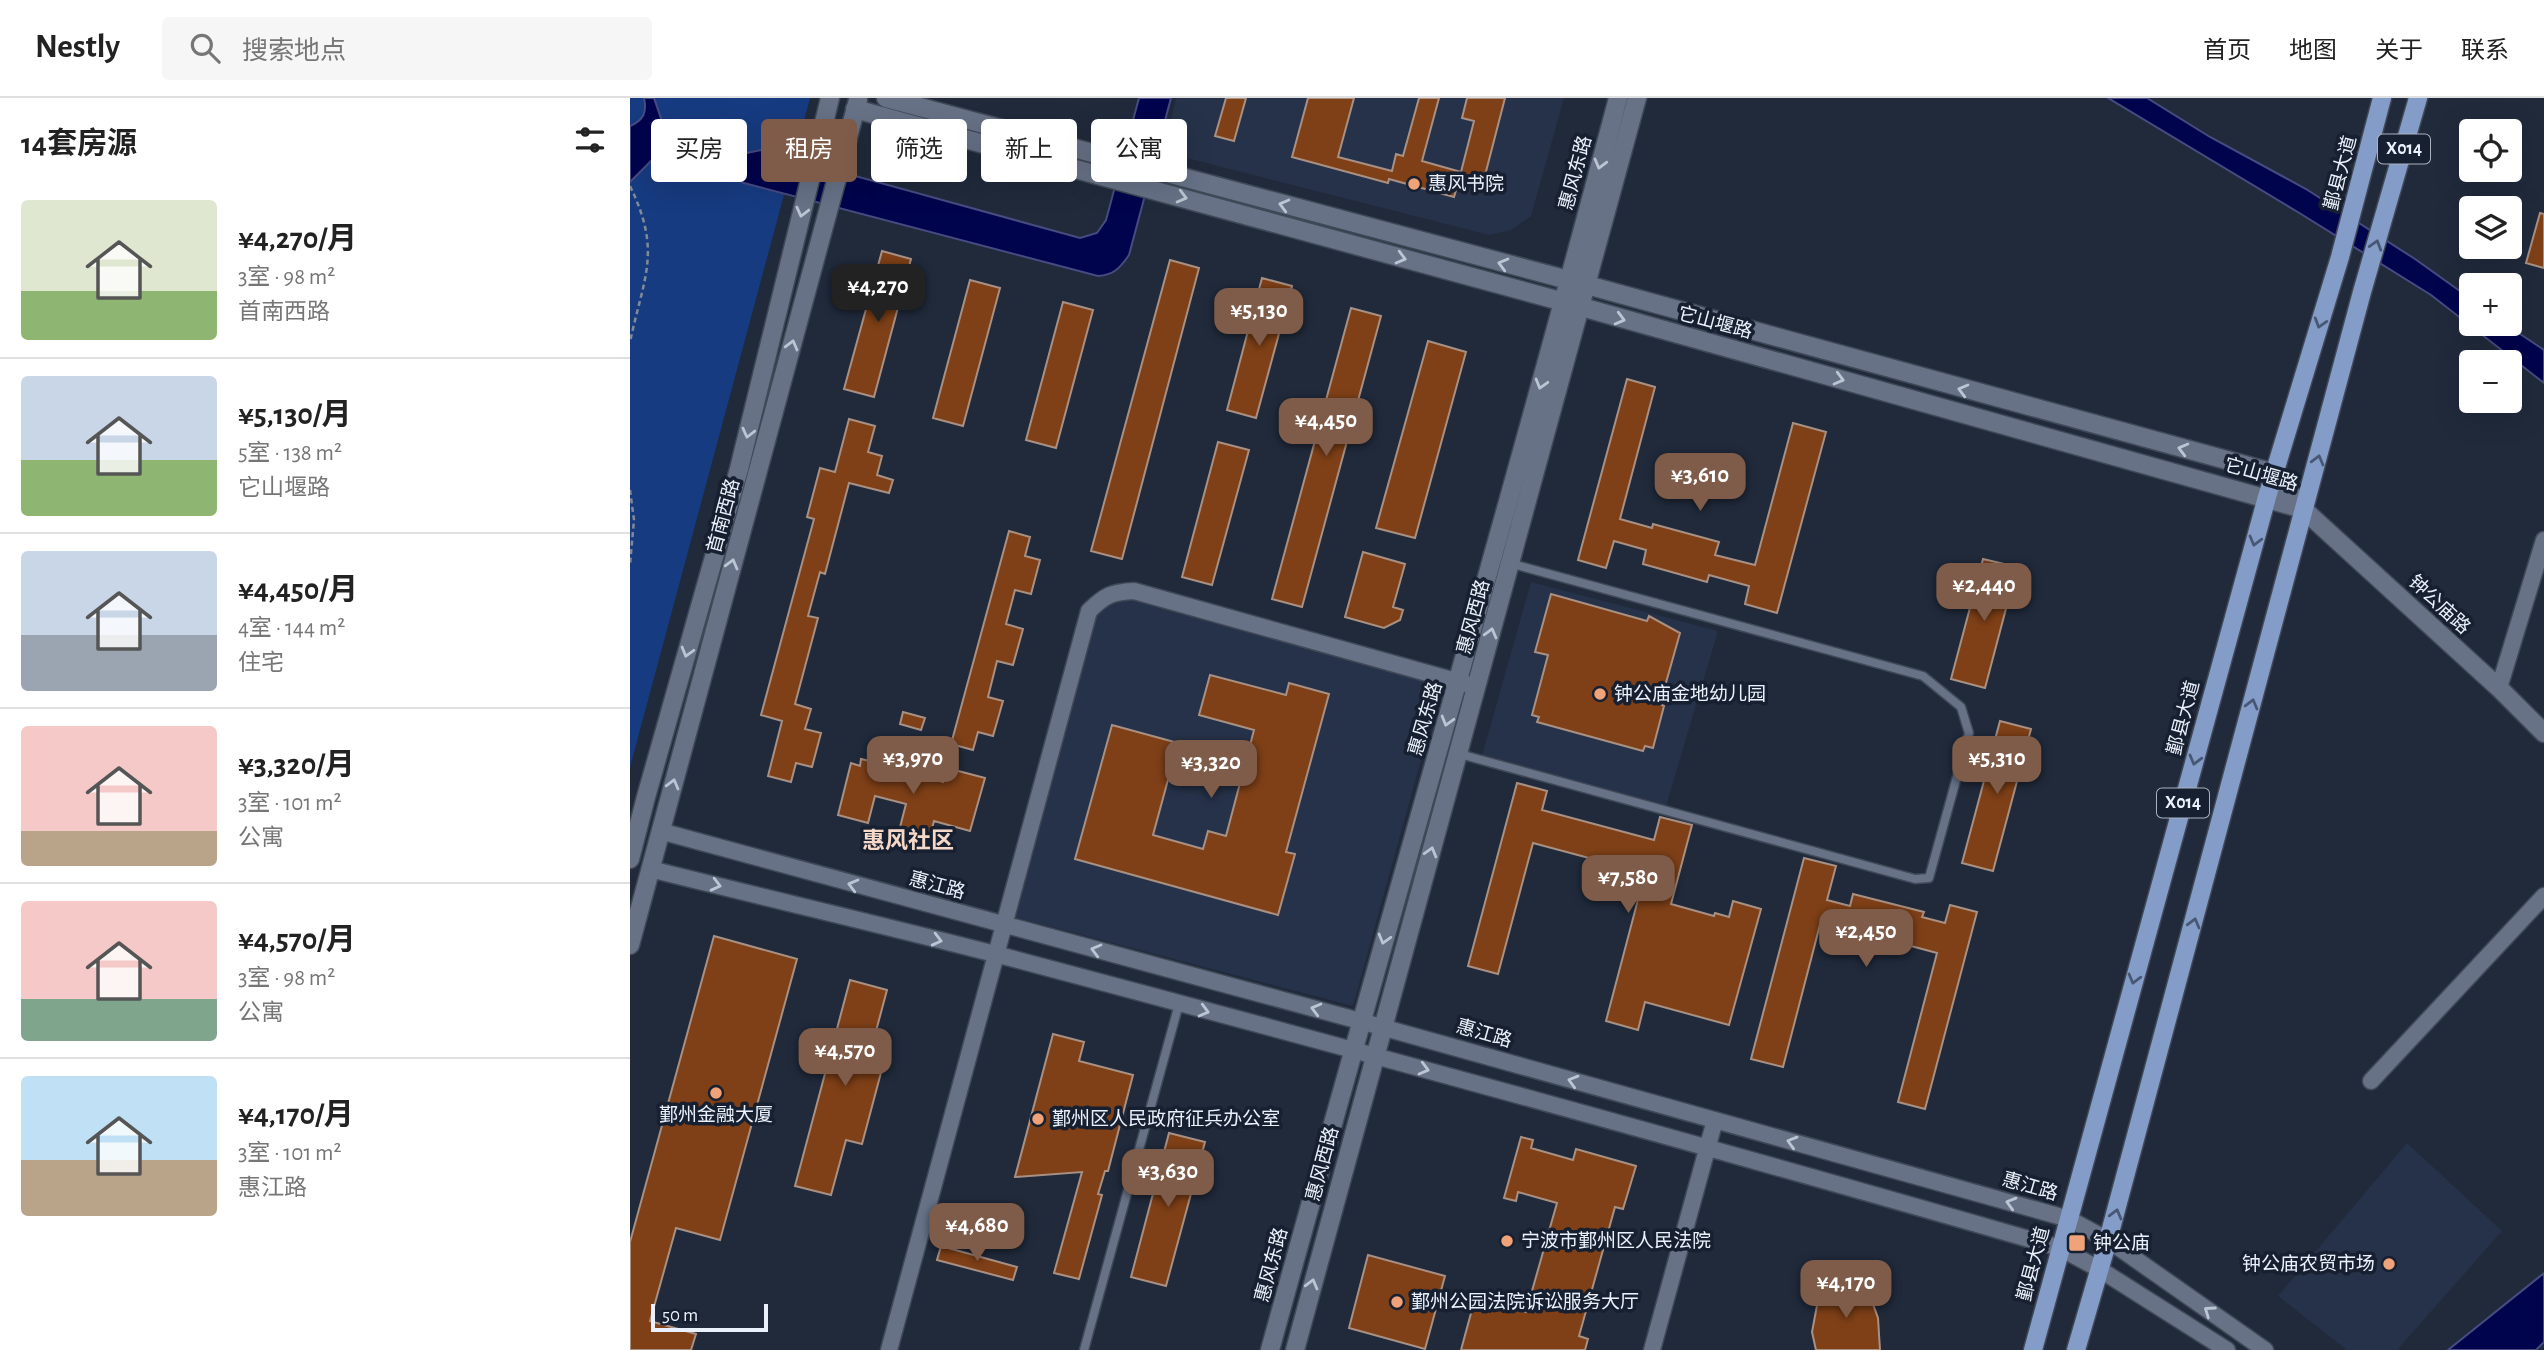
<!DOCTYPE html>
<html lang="zh">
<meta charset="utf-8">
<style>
:root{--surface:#fff;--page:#f6f6f6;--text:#222;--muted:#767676;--line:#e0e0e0;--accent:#7f5c49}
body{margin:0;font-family:"Alegreya Sans","Noto Sans SC",sans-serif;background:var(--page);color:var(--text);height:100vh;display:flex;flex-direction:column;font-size:26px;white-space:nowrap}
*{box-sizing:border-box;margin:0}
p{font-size:23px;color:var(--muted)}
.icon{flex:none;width:38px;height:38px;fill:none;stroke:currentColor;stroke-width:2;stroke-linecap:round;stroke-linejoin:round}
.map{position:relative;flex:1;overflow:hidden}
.panel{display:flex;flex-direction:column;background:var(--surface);width:630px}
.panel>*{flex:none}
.top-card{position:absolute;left:21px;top:21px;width:665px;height:63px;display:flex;gap:14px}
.buttons{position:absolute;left:1829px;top:21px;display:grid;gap:14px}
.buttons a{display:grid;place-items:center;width:63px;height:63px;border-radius:7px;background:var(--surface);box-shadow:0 7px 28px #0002;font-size:35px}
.scale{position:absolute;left:21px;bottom:18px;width:117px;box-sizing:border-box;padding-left:7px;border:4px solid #eaf1fc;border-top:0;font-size:19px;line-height:24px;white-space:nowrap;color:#eaf1fc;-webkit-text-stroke:5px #172030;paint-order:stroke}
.price{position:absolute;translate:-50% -60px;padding:0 16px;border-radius:14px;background:var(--accent);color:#fff;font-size:23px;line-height:46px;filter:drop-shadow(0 2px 4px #0008)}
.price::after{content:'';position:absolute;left:50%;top:42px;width:21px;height:16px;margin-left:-10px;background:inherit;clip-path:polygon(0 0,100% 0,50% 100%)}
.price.selected{background:#222;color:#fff}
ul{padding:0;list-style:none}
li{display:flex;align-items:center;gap:21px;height:175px;padding:0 21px}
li+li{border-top:2px solid var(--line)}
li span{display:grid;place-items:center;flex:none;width:196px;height:140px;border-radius:7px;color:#555}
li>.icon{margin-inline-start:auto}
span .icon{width:84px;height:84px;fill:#fffc;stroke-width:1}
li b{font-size:30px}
h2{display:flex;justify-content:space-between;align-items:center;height:84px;padding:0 21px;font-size:30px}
.chip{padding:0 24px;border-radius:7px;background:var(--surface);box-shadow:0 7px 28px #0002;font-size:24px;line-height:63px}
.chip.selected{background:var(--accent);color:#fff}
header{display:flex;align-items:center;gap:42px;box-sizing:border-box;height:98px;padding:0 35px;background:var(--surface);border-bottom:2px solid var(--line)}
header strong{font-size:33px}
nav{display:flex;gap:38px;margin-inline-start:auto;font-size:24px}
.search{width:490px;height:63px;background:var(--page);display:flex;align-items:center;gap:18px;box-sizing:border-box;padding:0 24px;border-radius:7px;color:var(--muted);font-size:26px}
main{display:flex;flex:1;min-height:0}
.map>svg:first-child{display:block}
.built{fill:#263249}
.green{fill:#173b80}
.water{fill:#00044c;stroke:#464b81;stroke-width:2}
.building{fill:#7f4017;stroke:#a89083;stroke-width:2}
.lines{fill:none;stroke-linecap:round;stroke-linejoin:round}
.lane-casing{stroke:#3f4856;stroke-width:11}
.street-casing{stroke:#3f4856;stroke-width:19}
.secondary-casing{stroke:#3f4856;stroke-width:21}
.primary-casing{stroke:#3f4856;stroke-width:21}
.path{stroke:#818a98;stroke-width:2.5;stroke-dasharray:5 3.5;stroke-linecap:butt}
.lane{stroke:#677287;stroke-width:8}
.street{stroke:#677287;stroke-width:16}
.secondary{stroke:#677287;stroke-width:18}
.primary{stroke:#849dc8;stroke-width:18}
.oneway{stroke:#bcc5d3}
.oneway2{stroke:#485874}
.poi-dot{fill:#f0a278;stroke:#172030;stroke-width:2.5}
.labels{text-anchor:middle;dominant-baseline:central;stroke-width:7;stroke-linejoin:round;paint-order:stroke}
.shield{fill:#172030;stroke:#abb2bf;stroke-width:2}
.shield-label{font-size:18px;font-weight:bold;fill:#eaf1fc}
.street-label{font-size:19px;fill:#eaf1fc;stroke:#172030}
.poi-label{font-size:19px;fill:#eaf1fc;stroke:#172030;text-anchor:start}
.quarter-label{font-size:23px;font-weight:bold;fill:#f6d8c8;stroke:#172030}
</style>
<header>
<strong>Nestly</strong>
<div class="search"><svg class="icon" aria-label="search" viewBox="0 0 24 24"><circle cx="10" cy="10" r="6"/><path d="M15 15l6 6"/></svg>搜索地点</div>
<nav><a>首页</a><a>地图</a><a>关于</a><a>联系</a></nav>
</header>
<main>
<section class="panel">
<h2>14套房源<svg class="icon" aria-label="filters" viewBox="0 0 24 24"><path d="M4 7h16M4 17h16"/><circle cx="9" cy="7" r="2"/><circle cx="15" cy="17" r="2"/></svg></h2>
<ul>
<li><span style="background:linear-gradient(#dfe7d0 65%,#8fb573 0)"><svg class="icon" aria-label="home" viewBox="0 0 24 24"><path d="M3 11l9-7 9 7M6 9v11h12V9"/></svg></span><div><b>¥4,270/月</b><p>3室 · 98 m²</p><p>首南西路</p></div></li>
<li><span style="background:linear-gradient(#c9d6e8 60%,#8fb573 0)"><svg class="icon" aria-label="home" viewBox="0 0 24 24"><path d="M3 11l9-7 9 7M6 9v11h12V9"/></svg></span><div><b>¥5,130/月</b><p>5室 · 138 m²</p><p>它山堰路</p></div></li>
<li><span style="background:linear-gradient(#c9d6e8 60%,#9aa5b1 0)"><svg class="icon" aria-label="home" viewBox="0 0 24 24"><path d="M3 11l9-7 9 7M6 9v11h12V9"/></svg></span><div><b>¥4,450/月</b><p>4室 · 144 m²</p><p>住宅</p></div></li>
<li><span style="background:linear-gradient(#f6c9c9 75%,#b9a48a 0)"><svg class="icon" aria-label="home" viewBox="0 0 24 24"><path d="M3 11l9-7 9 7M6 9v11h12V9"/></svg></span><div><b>¥3,320/月</b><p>3室 · 101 m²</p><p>公寓</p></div></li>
<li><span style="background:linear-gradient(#f6c9c9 70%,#7fa58c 0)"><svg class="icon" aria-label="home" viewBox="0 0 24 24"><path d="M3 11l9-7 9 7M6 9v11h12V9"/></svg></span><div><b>¥4,570/月</b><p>3室 · 98 m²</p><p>公寓</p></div></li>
<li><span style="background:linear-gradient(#bfe0f5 60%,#b9a48a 0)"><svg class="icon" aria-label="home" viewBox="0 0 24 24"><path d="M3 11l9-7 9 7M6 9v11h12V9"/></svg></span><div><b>¥4,170/月</b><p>3室 · 101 m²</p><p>惠江路</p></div></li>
</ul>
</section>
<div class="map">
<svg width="1914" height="1252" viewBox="0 0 1914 1252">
<rect width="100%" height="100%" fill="#202a3b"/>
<path class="built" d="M546 0H934L901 118 881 132 859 137 533 54Z
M901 484 1088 533 1036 708 852 658Z
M487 499 505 500 812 586 723 908 384 819 463 521 476 507Z
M1777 1045 1872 1133 1767 1252H1717L1648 1198Z"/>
<path class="green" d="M0 0H180L0 669Z"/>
<path class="water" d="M14 0H24L36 35 50 44 67 45 85 53 117 55 131 52 450 140 467 135 476 122 509 0H541L499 157C490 170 484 177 468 178L114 85C85 69 55 60 22 62L0 84V28C14 22 17 14 14 0Z
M1478 0H1517L1580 39 1676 91 1785 161 1841 201V226H1875L1914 252V285L1801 197 1671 116Z
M1914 1175V1244L1906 1252H1818Z"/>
<path class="building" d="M596 0H616L604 43 585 38Z
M678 0H724L708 59 762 73 766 56 773 58 789 0H809L792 63 831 74 844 23 832 20 837 0H875L852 89 829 82 824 99 759 81 758 85 662 59Z
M1910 115 1914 116V170L1896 165Z
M252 153 281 161 244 299 214 291Z
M540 162 569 170 492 461 461 453Z
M632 180 662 188 626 320 597 312Z
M340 182 370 190 333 328 303 320Z
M433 204 463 212 426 350 396 342Z
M721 210 751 218 672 509 642 501Z
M798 243 836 254 785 440 746 430Z
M997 281 1025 289 990 421 1022 430 1023 426 1089 444 1085 457 1125 467 1163 325 1196 334 1147 515 1115 506 1119 488 1079 477 1077 484 1013 466 1016 452 984 443 976 470 948 462Z
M219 321 245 328 238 354 252 358 247 377 263 382 259 395 219 385 195 476 190 474 178 518 188 520 165 606 181 611 175 631 191 635 182 669 166 665 161 684 138 678 152 623 131 617 184 421 177 419 190 370 205 374Z
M588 344 619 352 582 487 552 479Z
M379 433 400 439 395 458 410 462 401 496 385 492 376 526 393 531 383 567 367 563 358 599 373 603 363 638 348 634 343 652 321 646Z
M733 454 775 466 763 509 773 512 770 522 754 530 715 519Z
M1353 461 1387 469 1355 590 1321 581Z
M921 496 1017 523 1019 518 1050 535 1030 606 1034 608 1023 650 1015 648 1013 653 907 624 909 619 902 617 918 557 905 554Z
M580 577 656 597 659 585 699 596 656 754 665 756 648 817 445 761 482 627 548 645 523 737 573 751 578 733 596 738 624 632 569 617Z
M273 614 295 620 291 632 270 626Z
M1370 623 1401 631 1363 773 1332 765Z
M231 661 286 673 285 676 313 684 317 670 355 680 340 733 304 723 299 741 269 733 276 706 245 698 238 725 208 717 221 665 230 668Z
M887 685 917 693 912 712 1024 742 1030 719 1062 727 1041 806 1084 818 1085 815 1099 819 1103 803 1131 811 1099 927 1015 904 1008 932 976 923 1015 775 903 745 868 876 838 868Z
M1174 760 1206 768 1197 802 1220 808 1223 796 1294 814 1292 819 1315 825 1320 807 1347 814 1295 1011 1268 1004 1307 855 1214 830 1215 825 1192 819 1153 969 1121 961Z
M84 838 167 861 90 1142 46 1130 20 1223 66 1236 61 1252H0V1144Z
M220 882 257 892 242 948 257 952 232 1046 216 1042 201 1097 165 1088Z
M423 936 454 944 449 963 503 977 478 1073H475L468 1096 472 1097 449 1181 424 1175 452 1074 385 1079Z
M539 1035 575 1044 536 1188 501 1179Z
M891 1039 903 1042 901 1050 943 1062 946 1051 1006 1068 993 1111 985 1109 949 1238 958 1241 955 1252H831L847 1193 861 1196 859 1204 896 1214 927 1105 888 1094 886 1103 874 1100Z
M311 1148 387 1169 383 1182 307 1162Z
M738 1157 815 1178 795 1251 719 1230Z
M1206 1184 1222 1185 1240 1198 1248 1220 1250 1252H1186L1182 1234 1188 1202 1195 1190Z"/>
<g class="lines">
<g class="lane-casing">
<path id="lane" d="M826 655 1285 781 1299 780 1339 635 1331 609 1293 578 879 465
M454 1252 549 906"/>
</g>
<g class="street-casing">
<path id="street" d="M1869 590 1914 442
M30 733 730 923 1439 1121 1478 1142 1635 1252
M20 771C136 800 253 827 369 857 724 951 1077 1048 1430 1150L1469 1171 1597 1252
M1741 983 1914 798
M259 1252 459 513C475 497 482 494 504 493L840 587
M1022 1252 1085 1022"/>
</g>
<g class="secondary-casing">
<path id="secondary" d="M256 0 957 187 1644 375 1674 412 1869 590 1914 635
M225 11 934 204 1673 411
M0 761 16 699 109 371 200 0
M0 847 228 2
M640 1252C755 834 877 419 988 0
M665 1252 1007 0"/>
</g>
<g class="primary-casing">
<path id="primary" d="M1403 1252 1637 399 1710 159 1752 0
M1446 1252 1478 1142 1732 194 1788 0"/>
</g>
<path class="path" d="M0 88C32 154 14 178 0 244
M0 392 4 422 0 466"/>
<use href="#lane" class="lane"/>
<use href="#street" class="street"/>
<use href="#secondary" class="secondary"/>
<use href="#primary" class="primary"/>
</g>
<defs><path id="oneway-chevron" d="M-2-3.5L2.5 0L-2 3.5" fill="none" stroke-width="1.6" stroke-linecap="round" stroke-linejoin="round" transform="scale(1.75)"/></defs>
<g class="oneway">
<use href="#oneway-chevron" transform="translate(970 66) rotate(105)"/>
<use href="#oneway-chevron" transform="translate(552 99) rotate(15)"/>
<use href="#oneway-chevron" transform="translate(654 107) rotate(-165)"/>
<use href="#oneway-chevron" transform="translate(172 114) rotate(104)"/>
<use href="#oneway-chevron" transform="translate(771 160) rotate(15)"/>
<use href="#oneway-chevron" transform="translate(873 166) rotate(-165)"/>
<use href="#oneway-chevron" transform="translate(990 221) rotate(15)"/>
<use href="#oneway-chevron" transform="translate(162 247) rotate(-75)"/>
<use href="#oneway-chevron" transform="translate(1209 281) rotate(15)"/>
<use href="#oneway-chevron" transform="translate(911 286) rotate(106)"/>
<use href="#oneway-chevron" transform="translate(1333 292) rotate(-165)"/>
<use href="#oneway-chevron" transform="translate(118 335) rotate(104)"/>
<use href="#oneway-chevron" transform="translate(1553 351) rotate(-165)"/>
<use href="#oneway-chevron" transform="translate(102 466) rotate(-75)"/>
<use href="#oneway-chevron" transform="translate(861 535) rotate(-75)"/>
<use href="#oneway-chevron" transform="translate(57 554) rotate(106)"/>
<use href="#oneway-chevron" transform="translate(817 623) rotate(106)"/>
<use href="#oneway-chevron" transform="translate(43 686) rotate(-75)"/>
<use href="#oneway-chevron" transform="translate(801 754) rotate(-74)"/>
<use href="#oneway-chevron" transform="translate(86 787) rotate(14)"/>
<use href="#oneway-chevron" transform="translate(223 787) rotate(-165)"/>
<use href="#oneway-chevron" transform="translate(754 841) rotate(106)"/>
<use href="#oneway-chevron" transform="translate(307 842) rotate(14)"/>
<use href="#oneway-chevron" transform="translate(466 852) rotate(-165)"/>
<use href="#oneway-chevron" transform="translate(686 911) rotate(-165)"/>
<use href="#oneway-chevron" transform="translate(574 913) rotate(15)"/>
<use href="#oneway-chevron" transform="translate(794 971) rotate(15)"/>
<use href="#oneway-chevron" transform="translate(943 983) rotate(-164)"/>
<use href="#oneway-chevron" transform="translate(1162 1044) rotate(-164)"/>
<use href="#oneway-chevron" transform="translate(1381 1105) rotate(-164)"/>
<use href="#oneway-chevron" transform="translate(682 1186) rotate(-75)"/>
<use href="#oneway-chevron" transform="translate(1579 1213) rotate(-145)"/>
</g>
<g class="oneway2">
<use href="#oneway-chevron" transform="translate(1746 147) rotate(-73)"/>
<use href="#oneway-chevron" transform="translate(1690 225) rotate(107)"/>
<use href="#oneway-chevron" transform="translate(1688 362) rotate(-75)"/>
<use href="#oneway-chevron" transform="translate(1625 443) rotate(105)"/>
<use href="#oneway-chevron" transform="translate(1622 606) rotate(-75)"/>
<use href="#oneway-chevron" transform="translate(1565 662) rotate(105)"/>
<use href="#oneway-chevron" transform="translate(1564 825) rotate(-75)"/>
<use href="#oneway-chevron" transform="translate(1504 881) rotate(105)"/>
<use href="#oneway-chevron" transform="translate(1486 1116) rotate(-75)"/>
</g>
<g class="poi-dot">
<circle cx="784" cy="86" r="7"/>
<circle cx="970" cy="596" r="7"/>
<circle cx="86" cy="995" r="7"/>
<circle cx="408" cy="1021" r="7"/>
<circle cx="877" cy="1143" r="7"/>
<rect x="1438" y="1136" width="18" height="18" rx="3.5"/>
<circle cx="1759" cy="1166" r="7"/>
<circle cx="767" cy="1204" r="7"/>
</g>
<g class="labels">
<g class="shield">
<rect x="1748" y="36.5" width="52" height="29" rx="5"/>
<rect x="1527" y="690.5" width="52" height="29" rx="5"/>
</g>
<g class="shield-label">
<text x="1774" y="51">X014</text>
<text x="1553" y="705">X014</text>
</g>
<g class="street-label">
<text transform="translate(946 75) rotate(-75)">惠风东路</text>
<text transform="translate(1711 75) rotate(-75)">鄞县大道</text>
<text transform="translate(1085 225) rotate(15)">它山堰路</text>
<text transform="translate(1631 377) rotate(16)">它山堰路</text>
<text transform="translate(94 418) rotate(-75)">首南西路</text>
<text transform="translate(1809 507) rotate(43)">钟公庙路</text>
<text transform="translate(844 519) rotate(-75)">惠风西路</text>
<text transform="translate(1554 620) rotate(-75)">鄞县大道</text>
<text transform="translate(796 621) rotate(-74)">惠风东路</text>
<text transform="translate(307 788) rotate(15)">惠江路</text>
<text transform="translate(854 936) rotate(16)">惠江路</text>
<text transform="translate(693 1066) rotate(-75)">惠风西路</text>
<text transform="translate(1400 1089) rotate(16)">惠江路</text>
<text transform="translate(1404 1166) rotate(-75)">鄞县大道</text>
<text transform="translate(642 1167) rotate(-75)">惠风东路</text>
</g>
<g class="poi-label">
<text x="798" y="86">惠风书院</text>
<text x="984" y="596">钟公庙金地幼儿园</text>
<text x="86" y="1017" text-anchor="middle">鄞州金融大厦</text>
<text x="422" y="1021">鄞州区人民政府征兵办公室</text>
<text x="891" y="1143">宁波市鄞州区人民法院</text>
<text x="1463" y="1145">钟公庙</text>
<text x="1745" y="1166" text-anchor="end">钟公庙农贸市场</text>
<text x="781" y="1204">鄞州公园法院诉讼服务大厅</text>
</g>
<g class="quarter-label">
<text x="278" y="743">惠风社区</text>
</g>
</g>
</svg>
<div class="buttons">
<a><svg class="icon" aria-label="locate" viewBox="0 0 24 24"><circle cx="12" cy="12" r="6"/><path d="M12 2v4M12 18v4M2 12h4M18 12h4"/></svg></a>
<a><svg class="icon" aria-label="layers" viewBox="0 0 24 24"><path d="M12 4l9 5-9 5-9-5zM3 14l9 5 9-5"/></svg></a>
<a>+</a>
<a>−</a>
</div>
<div class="scale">50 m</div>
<b class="price selected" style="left:248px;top:226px">¥4,270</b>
<b class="price" style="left:629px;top:250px">¥5,130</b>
<b class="price" style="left:696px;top:360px">¥4,450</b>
<b class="price" style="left:1070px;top:415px">¥3,610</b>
<b class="price" style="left:1354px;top:525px">¥2,440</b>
<b class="price" style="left:283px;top:698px">¥3,970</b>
<b class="price" style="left:1367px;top:698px">¥5,310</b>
<b class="price" style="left:581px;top:702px">¥3,320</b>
<b class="price" style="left:998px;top:817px">¥7,580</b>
<b class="price" style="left:1236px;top:871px">¥2,450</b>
<b class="price" style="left:215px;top:990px">¥4,570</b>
<b class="price" style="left:538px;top:1111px">¥3,630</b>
<b class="price" style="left:347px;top:1165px">¥4,680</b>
<b class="price" style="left:1216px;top:1222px">¥4,170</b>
<div class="top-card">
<a class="chip">买房</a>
<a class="chip selected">租房</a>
<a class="chip">筛选</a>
<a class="chip">新上</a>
<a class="chip">公寓</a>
</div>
</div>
</main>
